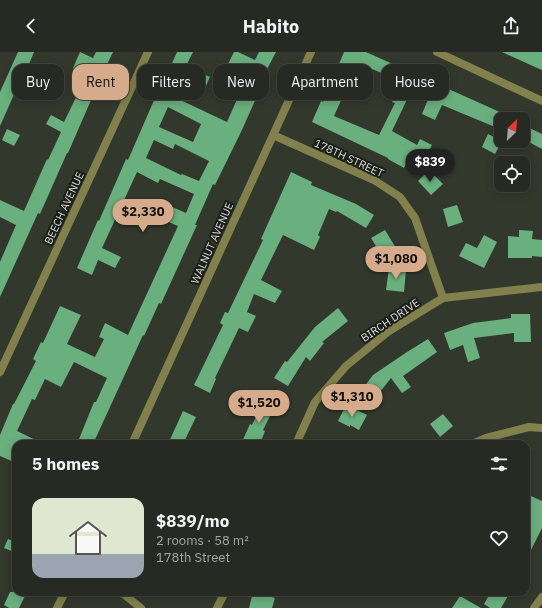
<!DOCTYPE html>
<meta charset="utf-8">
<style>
:root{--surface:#262a22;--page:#32362f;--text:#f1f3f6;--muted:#a4a7a5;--line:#424640;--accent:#d6ab8b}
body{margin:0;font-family:"IBM Plex Sans",sans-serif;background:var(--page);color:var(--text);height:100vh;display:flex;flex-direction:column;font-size:15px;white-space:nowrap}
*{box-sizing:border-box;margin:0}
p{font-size:13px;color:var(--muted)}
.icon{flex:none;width:22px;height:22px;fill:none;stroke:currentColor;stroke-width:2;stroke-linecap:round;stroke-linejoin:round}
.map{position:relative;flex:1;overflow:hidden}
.sheet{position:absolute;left:12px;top:388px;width:518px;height:156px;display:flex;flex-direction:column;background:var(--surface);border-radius:12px;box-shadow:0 2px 10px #0003,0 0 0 1px var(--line)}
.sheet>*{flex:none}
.guide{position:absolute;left:12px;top:12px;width:518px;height:36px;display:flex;gap:8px}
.needle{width:26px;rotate:25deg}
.buttons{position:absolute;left:494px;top:60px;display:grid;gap:8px}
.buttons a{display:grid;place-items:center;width:36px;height:36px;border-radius:8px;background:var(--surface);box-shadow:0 2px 10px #0003,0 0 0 1px var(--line);font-size:20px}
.price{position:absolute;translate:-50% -34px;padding:0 9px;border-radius:14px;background:var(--accent);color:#111;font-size:13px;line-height:26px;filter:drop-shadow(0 1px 2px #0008)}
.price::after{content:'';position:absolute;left:50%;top:24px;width:12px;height:9px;margin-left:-6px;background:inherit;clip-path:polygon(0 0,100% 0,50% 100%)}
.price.active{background:#222;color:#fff}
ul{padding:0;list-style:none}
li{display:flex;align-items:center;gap:12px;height:100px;padding:0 20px}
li+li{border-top:1px solid var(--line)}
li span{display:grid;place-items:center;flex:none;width:112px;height:80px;border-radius:12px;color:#555}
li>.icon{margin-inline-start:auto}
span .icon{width:48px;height:48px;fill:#fffc;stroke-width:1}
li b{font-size:17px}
h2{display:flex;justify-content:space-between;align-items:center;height:48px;padding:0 20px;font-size:17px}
.tag{padding:0 14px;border-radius:12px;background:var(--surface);box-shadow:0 2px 10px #0003,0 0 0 1px var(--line);font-size:14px;line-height:36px}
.tag.active{background:var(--accent);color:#111}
header{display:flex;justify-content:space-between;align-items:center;height:52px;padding:0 20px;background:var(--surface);font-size:18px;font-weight:700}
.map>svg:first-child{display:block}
.building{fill:#6aaf7e;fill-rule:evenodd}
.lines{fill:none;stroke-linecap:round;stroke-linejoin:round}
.street{stroke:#82804c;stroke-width:8}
.labels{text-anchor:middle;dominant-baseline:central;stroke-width:4;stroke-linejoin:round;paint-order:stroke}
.street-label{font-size:11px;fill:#dcdfd9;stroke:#1c1e19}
</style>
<header><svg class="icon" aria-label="back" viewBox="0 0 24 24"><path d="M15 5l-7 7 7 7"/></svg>Habito<svg class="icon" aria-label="share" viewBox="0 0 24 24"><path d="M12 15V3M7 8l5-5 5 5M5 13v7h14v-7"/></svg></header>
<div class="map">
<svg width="542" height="556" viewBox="0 0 542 556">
<rect width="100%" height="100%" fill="#33382d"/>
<path class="building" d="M18 0H34L18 39 16 38 0 74V40Z
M80 0 93 6 96 0H113L103 21 104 22 97 40 95 39 68 101H67L40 162 38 161 0 245V210L16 173 0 165V148L24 159 47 107 48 108 61 80 46 72 51 63 64 70 87 23 73 16Z
M177 0H193L186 14 210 25 205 36 183 26 174 45 227 70 238 45 239 46 250 21 228 12 234 0H238L255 8 259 0H276L265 21 267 22 241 80 215 133 213 132 195 173H197L161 252 159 251 144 284 143 283 93 392H77L94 350H96L107 326 74 310 61 335 45 327 35 348 32 347 17 379 44 392H16V404L14 410 0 404V383L13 352H14L36 309 33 307 41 290 43 291 60 254 81 263 67 292 95 305 104 287 99 285 105 271 128 283 178 174 157 165 163 151 186 161 194 142 160 127 158 131 137 120 102 196 121 205 115 216 98 208 92 223 77 216 98 168 99 169 126 107 128 108 155 46 156 47ZM168 55 201 72 193 90 159 75ZM154 88 173 97 175 92 209 109 199 129 182 122 181 123 146 106Z
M344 0H366L502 61 495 75 442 53 435 68 422 62 429 45 412 37 392 79 417 93 420 87 432 93 419 117 407 110 404 116 388 107V106L312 70 321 49 323 50ZM358 11 386 23 385 26 397 31 396 34 399 35 392 50 395 51 379 83 334 64Z
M502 0H542V18L535 15Z
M523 73 542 82V97L523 87Z
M7 77 20 83 14 94 2 88Z
M488 82 502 89 495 102 482 95Z
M429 118 443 132 431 143 418 129Z
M291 120 312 130 311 133 356 152 374 163 366 176 337 159 336 160 329 157 318 183 320 185 314 198 283 183 261 228 282 239 275 251 254 242 247 260 256 264 248 280 239 276 215 326 216 327 210 341 194 333 223 273 220 271 225 260 228 261 263 188 261 187Z
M457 153 463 170 448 175 443 157Z
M385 178 396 196 382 204 371 186Z
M519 178 533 179 532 187 542 188V205L532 204V206H508V184L519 185Z
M484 183 497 190 484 216 459 204 466 191 477 196Z
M389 216 406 218 404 240 386 238Z
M338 256 348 269 322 290 324 291 310 309 306 305 288 334 274 326 285 309 287 310 315 275Z
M511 262H530L531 290H514V281L474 286 480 306 468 310 463 293 450 298 444 281 473 271 511 266Z
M428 287 437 300 403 324 411 335 402 341 391 326 372 350 360 340 373 323 407 300Z
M265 346 276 352 263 378 265 379 260 392H241L250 372 252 373Z
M346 353 367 363 359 378 350 373V375L338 369Z
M183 359 196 365 183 392H168Z
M443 362 453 374 440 385 430 372Z
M531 444 542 449V476L526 508V456Z
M8 487 16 490V501L4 496Z
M10 540H27L19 556H9L4 553Z
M253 540 275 546 272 556H249Z
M491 540H501L508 544 501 556H490L484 552Z
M460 544 481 556H452Z"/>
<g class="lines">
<path class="street" d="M437 0 542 49
M273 83 374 128 400 145 415 166 443 246
M0 320 148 0
M132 392 311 0
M296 392 315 350 346 314 389 279 443 246 542 235
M472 392 486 386 529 375 542 376
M121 540 141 556
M57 556 65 540
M217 556 225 540
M534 556 542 545"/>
</g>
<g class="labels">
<g class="street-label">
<text transform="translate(349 106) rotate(25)">178TH STREET</text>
<text transform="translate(64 156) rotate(-65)">BEECH AVENUE</text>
<text transform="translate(212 191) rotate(-66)">WALNUT AVENUE</text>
<text transform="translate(390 268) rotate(-34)">BIRCH DRIVE</text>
</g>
</g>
</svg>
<div class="buttons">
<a><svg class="needle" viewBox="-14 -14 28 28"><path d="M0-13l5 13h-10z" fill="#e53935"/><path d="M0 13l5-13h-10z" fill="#a4a7a5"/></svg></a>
<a><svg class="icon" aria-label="locate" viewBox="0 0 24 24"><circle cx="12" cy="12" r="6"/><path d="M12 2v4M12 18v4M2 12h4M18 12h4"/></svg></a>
</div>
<b class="price active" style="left:430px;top:131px">$839</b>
<b class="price" style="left:143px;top:181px">$2,330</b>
<b class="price" style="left:396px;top:228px">$1,080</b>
<b class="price" style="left:352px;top:366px">$1,310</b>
<b class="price" style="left:259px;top:372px">$1,520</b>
<div class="guide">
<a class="tag">Buy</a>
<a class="tag active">Rent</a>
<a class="tag">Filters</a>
<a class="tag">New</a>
<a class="tag">Apartment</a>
<a class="tag">House</a>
</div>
<section class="sheet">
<h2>5 homes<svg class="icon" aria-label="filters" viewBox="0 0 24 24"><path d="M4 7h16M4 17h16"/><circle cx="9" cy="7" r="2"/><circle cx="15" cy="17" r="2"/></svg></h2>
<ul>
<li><span style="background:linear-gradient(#dfe7d0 70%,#9aa5b1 0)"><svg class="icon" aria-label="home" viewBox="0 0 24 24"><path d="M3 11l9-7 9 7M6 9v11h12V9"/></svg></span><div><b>$839/mo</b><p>2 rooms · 58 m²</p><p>178th Street</p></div><svg class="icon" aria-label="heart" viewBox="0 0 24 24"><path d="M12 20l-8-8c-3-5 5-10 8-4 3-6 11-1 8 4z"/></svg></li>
</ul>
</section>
</div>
